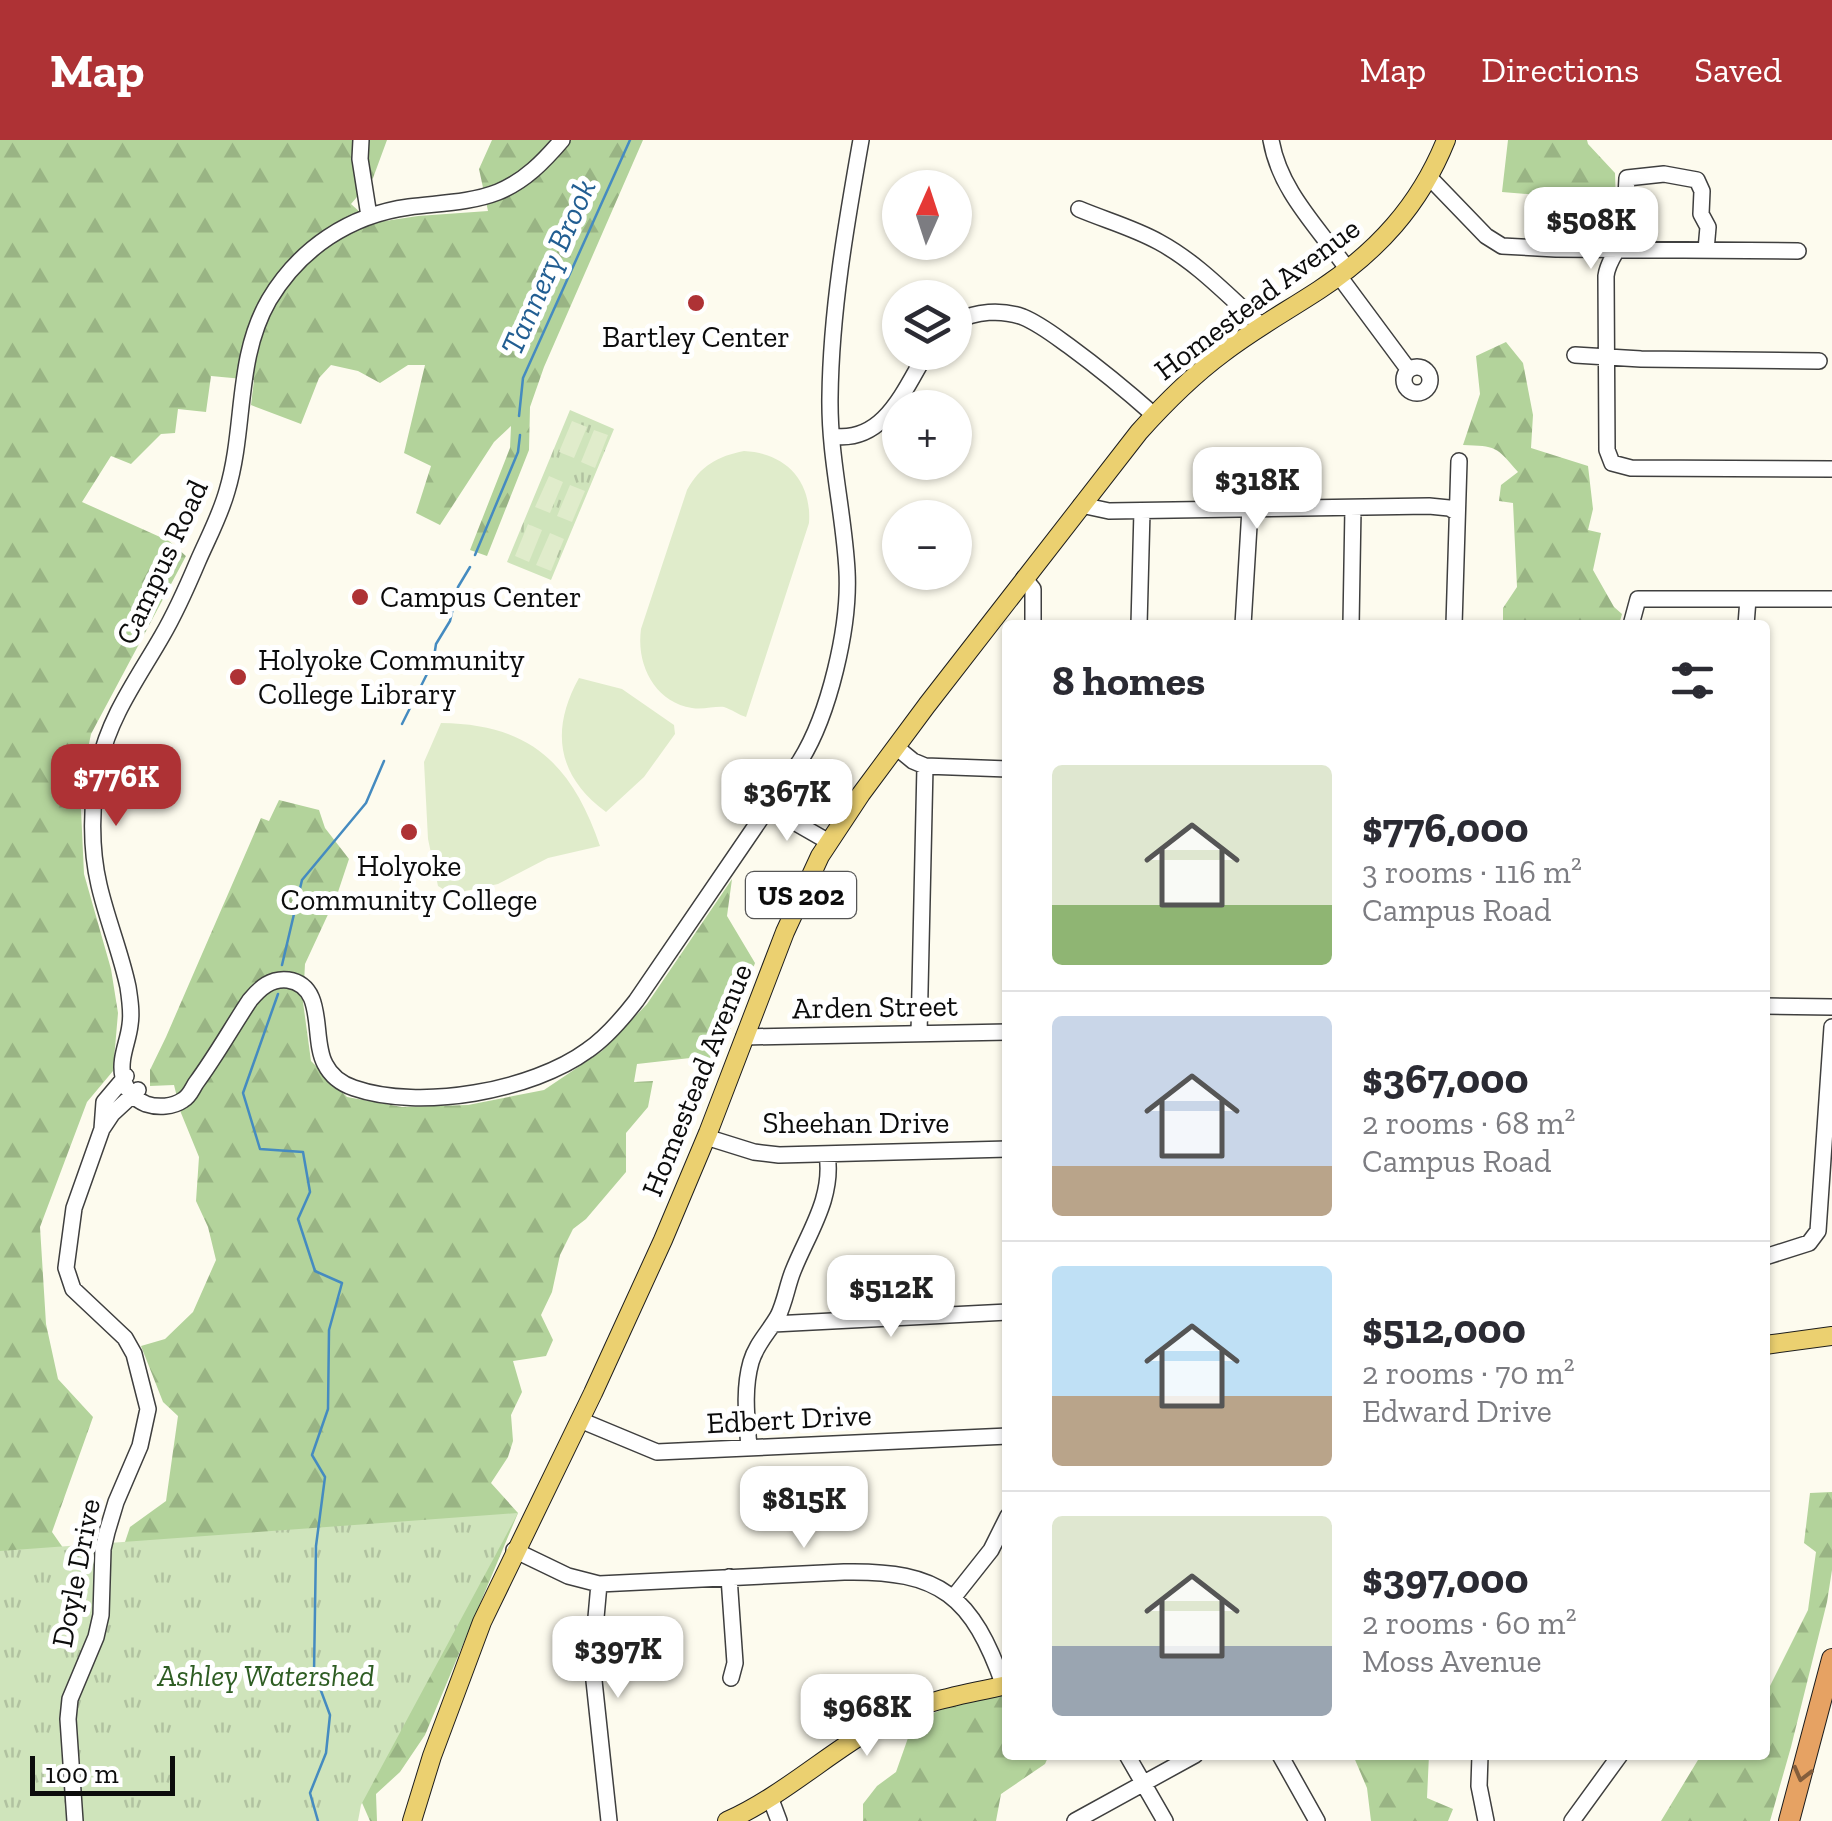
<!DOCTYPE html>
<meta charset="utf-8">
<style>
:root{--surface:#fff;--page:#f7f7f7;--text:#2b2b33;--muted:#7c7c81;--line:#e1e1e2;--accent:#ae3235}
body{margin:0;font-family:"Zilla Slab",serif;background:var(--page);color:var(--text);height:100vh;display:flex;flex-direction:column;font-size:38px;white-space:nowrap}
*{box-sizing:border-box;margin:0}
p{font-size:32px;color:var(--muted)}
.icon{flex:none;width:55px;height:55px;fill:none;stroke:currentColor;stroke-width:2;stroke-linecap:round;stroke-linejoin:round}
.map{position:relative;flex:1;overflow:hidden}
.details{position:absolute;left:1002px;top:480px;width:768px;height:1140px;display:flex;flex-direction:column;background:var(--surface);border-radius:10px;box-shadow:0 2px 8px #0004}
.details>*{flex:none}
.needle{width:65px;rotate:3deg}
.controls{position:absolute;left:882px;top:30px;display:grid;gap:20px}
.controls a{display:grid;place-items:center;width:90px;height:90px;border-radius:50%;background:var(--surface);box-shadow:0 2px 8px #0004;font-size:50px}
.scale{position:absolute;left:30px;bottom:25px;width:145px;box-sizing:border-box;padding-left:10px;border:5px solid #0c0c0c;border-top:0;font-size:28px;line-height:35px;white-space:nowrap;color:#0c0c0c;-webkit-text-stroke:8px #fff;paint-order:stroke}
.price{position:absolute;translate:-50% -85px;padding:0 22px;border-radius:20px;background:#fff;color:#222;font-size:32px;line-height:65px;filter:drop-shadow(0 2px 5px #0008)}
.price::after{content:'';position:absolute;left:50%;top:60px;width:30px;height:22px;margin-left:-15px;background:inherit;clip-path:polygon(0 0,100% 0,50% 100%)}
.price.current{background:var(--accent);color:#fff}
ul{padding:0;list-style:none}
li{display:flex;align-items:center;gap:30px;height:250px;padding:0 50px}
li+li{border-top:2px solid var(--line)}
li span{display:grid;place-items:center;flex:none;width:280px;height:200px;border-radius:10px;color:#555}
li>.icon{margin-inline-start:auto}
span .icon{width:120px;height:120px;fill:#fffc;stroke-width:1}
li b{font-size:42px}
h2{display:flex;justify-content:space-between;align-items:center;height:120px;padding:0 50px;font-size:42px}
header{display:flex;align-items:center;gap:60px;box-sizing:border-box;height:140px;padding:0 50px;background:var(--accent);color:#fff}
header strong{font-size:48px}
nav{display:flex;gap:55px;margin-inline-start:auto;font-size:35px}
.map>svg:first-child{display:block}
.forest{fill:url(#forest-firs)}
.park{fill:url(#park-tufts)}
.pitch{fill:#e0eccb}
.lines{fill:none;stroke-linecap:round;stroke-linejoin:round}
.stream{stroke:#458bc0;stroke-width:2.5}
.minor-casing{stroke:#3f3f3f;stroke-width:18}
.major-casing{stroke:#1d1d1d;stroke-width:20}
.highway-casing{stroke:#1d1d1d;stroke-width:22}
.minor{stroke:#fff;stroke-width:15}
.major{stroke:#ebd070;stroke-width:18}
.highway{stroke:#e6a263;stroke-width:20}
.oneway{stroke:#845e3c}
.poi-dot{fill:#ae3235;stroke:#fff;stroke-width:4}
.labels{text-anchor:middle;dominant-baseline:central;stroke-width:10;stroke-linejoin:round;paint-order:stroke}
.shield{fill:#fff;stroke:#555;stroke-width:2.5}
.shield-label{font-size:28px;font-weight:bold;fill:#0c0c0c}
.street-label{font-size:30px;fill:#0c0c0c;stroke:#fff}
.poi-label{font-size:30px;fill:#0c0c0c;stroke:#fff}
.park-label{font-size:30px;font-style:italic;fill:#2e5d23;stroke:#fff}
.water-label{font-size:32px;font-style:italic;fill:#225e92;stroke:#fff}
</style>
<header>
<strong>Map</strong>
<nav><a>Map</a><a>Directions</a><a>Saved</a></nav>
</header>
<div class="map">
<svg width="1832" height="1681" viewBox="0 0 1832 1681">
<defs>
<pattern id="forest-firs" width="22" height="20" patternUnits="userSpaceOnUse" patternTransform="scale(2.5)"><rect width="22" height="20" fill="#b3d39b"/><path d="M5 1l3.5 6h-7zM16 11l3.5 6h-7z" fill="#99b484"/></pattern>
<pattern id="park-tufts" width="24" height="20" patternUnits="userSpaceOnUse" patternTransform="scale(2.5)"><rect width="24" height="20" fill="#cfe4bb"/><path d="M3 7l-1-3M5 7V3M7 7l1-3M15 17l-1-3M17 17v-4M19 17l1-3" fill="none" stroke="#b1c2a0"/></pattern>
</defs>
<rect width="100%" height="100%" fill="#fdfbee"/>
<path class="forest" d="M0 0H387L373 38 351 64 372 83 418 76 488 71 479 29 492 0H643L544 227 530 267 529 310 487 416 470 410 510 308 511 286 494 302 440 385 416 373 431 326 404 313 425 225H408L380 243 358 231 331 225 319 238 301 284 251 265 254 240 211 236 206 272 178 269 175 293 161 294 131 324 111 316 82 362 169 401 186 416 91 594 80 648 84 734 111 829 118 873 113 931 87 962 40 1087 46 1184 58 1239 93 1277 52 1392 82 1435 2 1681 0 1680Z
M1508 0H1587L1588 4 1615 33 1617 93 1599 99V56L1588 55 1570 64 1566 97H1551L1553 56 1502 52Z
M1506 202 1523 223 1533 275 1531 308 1588 326 1593 369 1588 390 1601 393 1593 430 1614 467 1622 474 1619 485H1503V468L1517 447 1513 363 1499 361 1501 345 1518 332C1496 306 1496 306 1463 305L1480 254 1476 216Z
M279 660 319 670 325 688 349 719 337 755 305 824 303 862 311 921 347 957 402 967 468 965 544 950 602 911 647 864 732 739 727 776 755 823 715 931 699 917 637 924 634 942 653 941 648 967 626 993V1032L586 1079 573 1089 560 1115 552 1152 541 1175 553 1200 546 1216 513 1221 522 1252 511 1275 513 1301 508 1317 491 1343 518 1373 425 1595 400 1632 376 1654 377 1681H370L356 1649 115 1432 130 1387 166 1361 178 1276 163 1262 141 1206 165 1199 193 1172 216 1120 208 1087 196 1061 199 1017 181 973 174 945 150 946V930L166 897 261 678 269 681Z
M1832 1352V1430L1827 1462 1791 1607 1770 1681H1661L1701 1615H1765V1550H1768L1808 1470 1816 1412 1804 1403 1810 1353Z
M1007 1554 1008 1615H1049L1045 1624 1001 1654 996 1681H863V1664L877 1646 896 1632 914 1581 948 1567Z
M1353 1615H1429L1427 1658 1453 1669 1448 1681H1371L1367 1648Z"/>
<path class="park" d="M570 270 614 289 551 440 507 422Z
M518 1373 361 1665 358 1681H0V1411Z"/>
<path class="pitch" d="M572 281 587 287 574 318 559 312Z
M594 290 608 295 595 328 581 322Z
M744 311C786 313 812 341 809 383L746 577C739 575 731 569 724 567 715 566 703 570 692 568 655 562 636 525 641 489L687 350C700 326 718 316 744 311Z
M549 336 563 342 550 373 535 367Z
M570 345 585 351 572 382 557 376Z
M528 384 542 390 529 422 515 416Z
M550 393 564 399 551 431 536 425Z
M579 538 622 549 674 585 675 594 644 637 606 672C557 636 550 590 579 538Z
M441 583C530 584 572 624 600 706L548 718 498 744 451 754 438 746 428 699 424 622Z"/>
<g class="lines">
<path class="stream" d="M519 276 523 238 630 0
M475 415 518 312 520 295
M434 517 436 504 450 481 458 447 470 427
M402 584 430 528
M282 825 302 740 366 663 384 621
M278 854 243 953 260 1009 303 1012 310 1052 298 1079 315 1131 342 1143 329 1190 328 1269 312 1315 325 1337 316 1406 314 1532 330 1575 326 1613 310 1653 318 1681"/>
<g class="minor-casing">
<path id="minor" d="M361 0 360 19 369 76
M562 0C544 21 525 41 498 52 470 63 439 63 409 67 350 75 300 108 269 160 235 219 246 288 227 351 220 376 208 398 198 421 187 447 176 472 162 496 138 538 109 577 99 625 91 663 90 707 99 745 107 780 121 813 128 847 130 860 132 873 130 885 128 903 119 918 123 937 125 949 134 959 146 964 158 968 173 967 183 960 190 956 192 949 196 943 216 916 232 887 250 860 260 848 271 838 288 840 327 846 311 899 325 924 331 936 342 944 354 948 420 971 532 951 588 910 607 897 622 879 636 861L800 621C829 575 850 487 847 431 844 373 829 317 830 257 831 171 846 85 861 0
M1271 0C1280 52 1319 88 1348 130
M1430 38 1486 96 1502 106 1556 109 1798 111
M1079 69C1105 80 1134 88 1159 102 1198 123 1229 157 1262 186
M1706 110 1708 87 1701 74 1702 51 1697 40 1664 34 1627 38 1624 94C1620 110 1608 119 1606 136L1607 310 1612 323 1631 328 1832 329
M1339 136 1408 229
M955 182C976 171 1001 169 1023 177 1040 184 1055 196 1069 206 1099 228 1127 251 1154 275
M1575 215 1641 219 1819 221
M1404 240a13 13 0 1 1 26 0a13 13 0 1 1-26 0Z
M832 296C884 304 904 250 927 212
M1081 365 1109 371 1429 366 1449 368 1456 372
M1024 438 1033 449V485
M1139 485 1142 371
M1243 485 1250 369
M1351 485 1353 368
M1454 485 1459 321
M1631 485 1638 459H1832
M1746 485 1748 459
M896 607 913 621 925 626 919 894
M925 626 1008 629
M786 641 842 681
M768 667 829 702
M1765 866 1832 867
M744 897 1008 892
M102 989 112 974 138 950
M706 997 754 1012 779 1015 1008 1009
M1765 1117 1809 1103 1818 1091 1832 887
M773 1184 1008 1172
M580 1280 657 1312 1008 1296
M749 1308C747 1280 743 1250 751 1222 756 1204 769 1192 778 1176 785 1162 787 1146 793 1131 808 1093 834 1058 827 1014
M514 1410 568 1436 599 1444 844 1432C941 1430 972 1456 1004 1546
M729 1437 735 1523 731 1538
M599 1444 592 1522 609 1681
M953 1458 991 1410 1008 1376
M1127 1615 1165 1681
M1280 1615 1317 1681
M1480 1615 1479 1646 1486 1681
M770 1657 779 1681
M75 1681 68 1579 70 1559 96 1497 101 1475 103 1409 107 1392 116 1362 140 1306 148 1269 134 1214 125 1198 73 1149 66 1128 74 1068 102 989 104 962 126 936
M1075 1681 1195 1615
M1572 1681 1620 1615"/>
</g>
<g class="major-casing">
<path id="major" d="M1765 1205 1832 1196
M412 1681 432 1616 482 1482 593 1253 663 1100 708 993 785 792 820 716 861 654 927 565 1139 292C1165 263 1192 236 1223 213 1254 189 1287 171 1319 150 1377 112 1420 65 1446 0
M727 1681C783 1656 829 1612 883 1582 922 1561 964 1554 1008 1545"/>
</g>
<g class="highway-casing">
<path id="highway" d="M1789 1681 1832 1519"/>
</g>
<use href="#minor" class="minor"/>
<use href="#major" class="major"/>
<use href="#highway" class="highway"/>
</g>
<defs><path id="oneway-chevron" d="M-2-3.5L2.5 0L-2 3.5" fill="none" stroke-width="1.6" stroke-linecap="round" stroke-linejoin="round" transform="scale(2.5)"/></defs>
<use class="oneway" href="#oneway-chevron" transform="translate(1802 1634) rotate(105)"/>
<g class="poi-dot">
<circle cx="696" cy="163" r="10"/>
<circle cx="360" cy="457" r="10"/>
<circle cx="238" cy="537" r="10"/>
<circle cx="409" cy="692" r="10"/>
</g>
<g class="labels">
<rect class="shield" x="746" y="732" width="110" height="46" rx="8"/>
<g class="shield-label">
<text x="801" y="755">US 202</text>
</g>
<g class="street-label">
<text transform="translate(1257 159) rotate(-37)">Homestead Avenue</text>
<text transform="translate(162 422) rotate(-65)">Campus Road</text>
<text transform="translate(875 867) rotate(-1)">Arden Street</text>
<text transform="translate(697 940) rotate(-68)">Homestead Avenue</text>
<text x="856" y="983">Sheehan Drive</text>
<text transform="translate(789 1279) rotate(-3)">Edbert Drive</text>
<text transform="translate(76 1433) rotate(-79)">Doyle Drive</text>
</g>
<g class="poi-label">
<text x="696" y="197">Bartley Center</text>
<text x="380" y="457" text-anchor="start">Campus Center</text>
<text x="258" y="520" text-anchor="start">Holyoke Community<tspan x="258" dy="34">College Library</tspan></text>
<text x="409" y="726">Holyoke<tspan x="409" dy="34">Community College</tspan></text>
</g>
<g class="park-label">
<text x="266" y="1536">Ashley Watershed</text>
</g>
<g class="water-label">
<text transform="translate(548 127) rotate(-66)">Tannery Brook</text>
</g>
</g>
</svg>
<div class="controls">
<a><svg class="needle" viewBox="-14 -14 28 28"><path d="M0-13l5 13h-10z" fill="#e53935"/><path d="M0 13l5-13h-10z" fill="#7c7c81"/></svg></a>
<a><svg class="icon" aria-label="layers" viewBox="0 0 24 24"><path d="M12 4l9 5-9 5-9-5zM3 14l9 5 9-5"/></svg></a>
<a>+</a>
<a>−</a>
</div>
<div class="scale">100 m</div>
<b class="price" style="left:1591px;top:132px">$508K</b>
<b class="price" style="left:1257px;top:392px">$318K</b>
<b class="price current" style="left:116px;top:689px">$776K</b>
<b class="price" style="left:787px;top:704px">$367K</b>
<b class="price" style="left:891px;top:1200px">$512K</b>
<b class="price" style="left:804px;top:1411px">$815K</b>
<b class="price" style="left:618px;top:1561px">$397K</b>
<b class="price" style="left:867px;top:1619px">$968K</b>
<section class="details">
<h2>8 homes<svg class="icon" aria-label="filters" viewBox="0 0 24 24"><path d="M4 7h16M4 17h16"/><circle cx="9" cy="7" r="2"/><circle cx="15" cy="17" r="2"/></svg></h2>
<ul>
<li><span style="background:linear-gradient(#dfe7d0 70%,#8fb573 0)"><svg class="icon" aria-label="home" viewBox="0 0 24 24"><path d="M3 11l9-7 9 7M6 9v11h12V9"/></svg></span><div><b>$776,000</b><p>3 rooms · 116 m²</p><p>Campus Road</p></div></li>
<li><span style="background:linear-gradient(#c9d6e8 75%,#b9a48a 0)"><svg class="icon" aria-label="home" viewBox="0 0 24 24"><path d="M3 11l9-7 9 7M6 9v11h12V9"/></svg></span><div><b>$367,000</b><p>2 rooms · 68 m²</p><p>Campus Road</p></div></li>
<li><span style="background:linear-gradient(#bfe0f5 65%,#b9a48a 0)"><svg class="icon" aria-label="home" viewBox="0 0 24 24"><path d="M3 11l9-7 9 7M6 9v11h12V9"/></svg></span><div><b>$512,000</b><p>2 rooms · 70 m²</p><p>Edward Drive</p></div></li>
<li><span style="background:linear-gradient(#dfe7d0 65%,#9aa5b1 0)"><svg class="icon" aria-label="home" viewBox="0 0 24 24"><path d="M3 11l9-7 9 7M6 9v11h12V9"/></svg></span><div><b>$397,000</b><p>2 rooms · 60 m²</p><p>Moss Avenue</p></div></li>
</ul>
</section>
</div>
